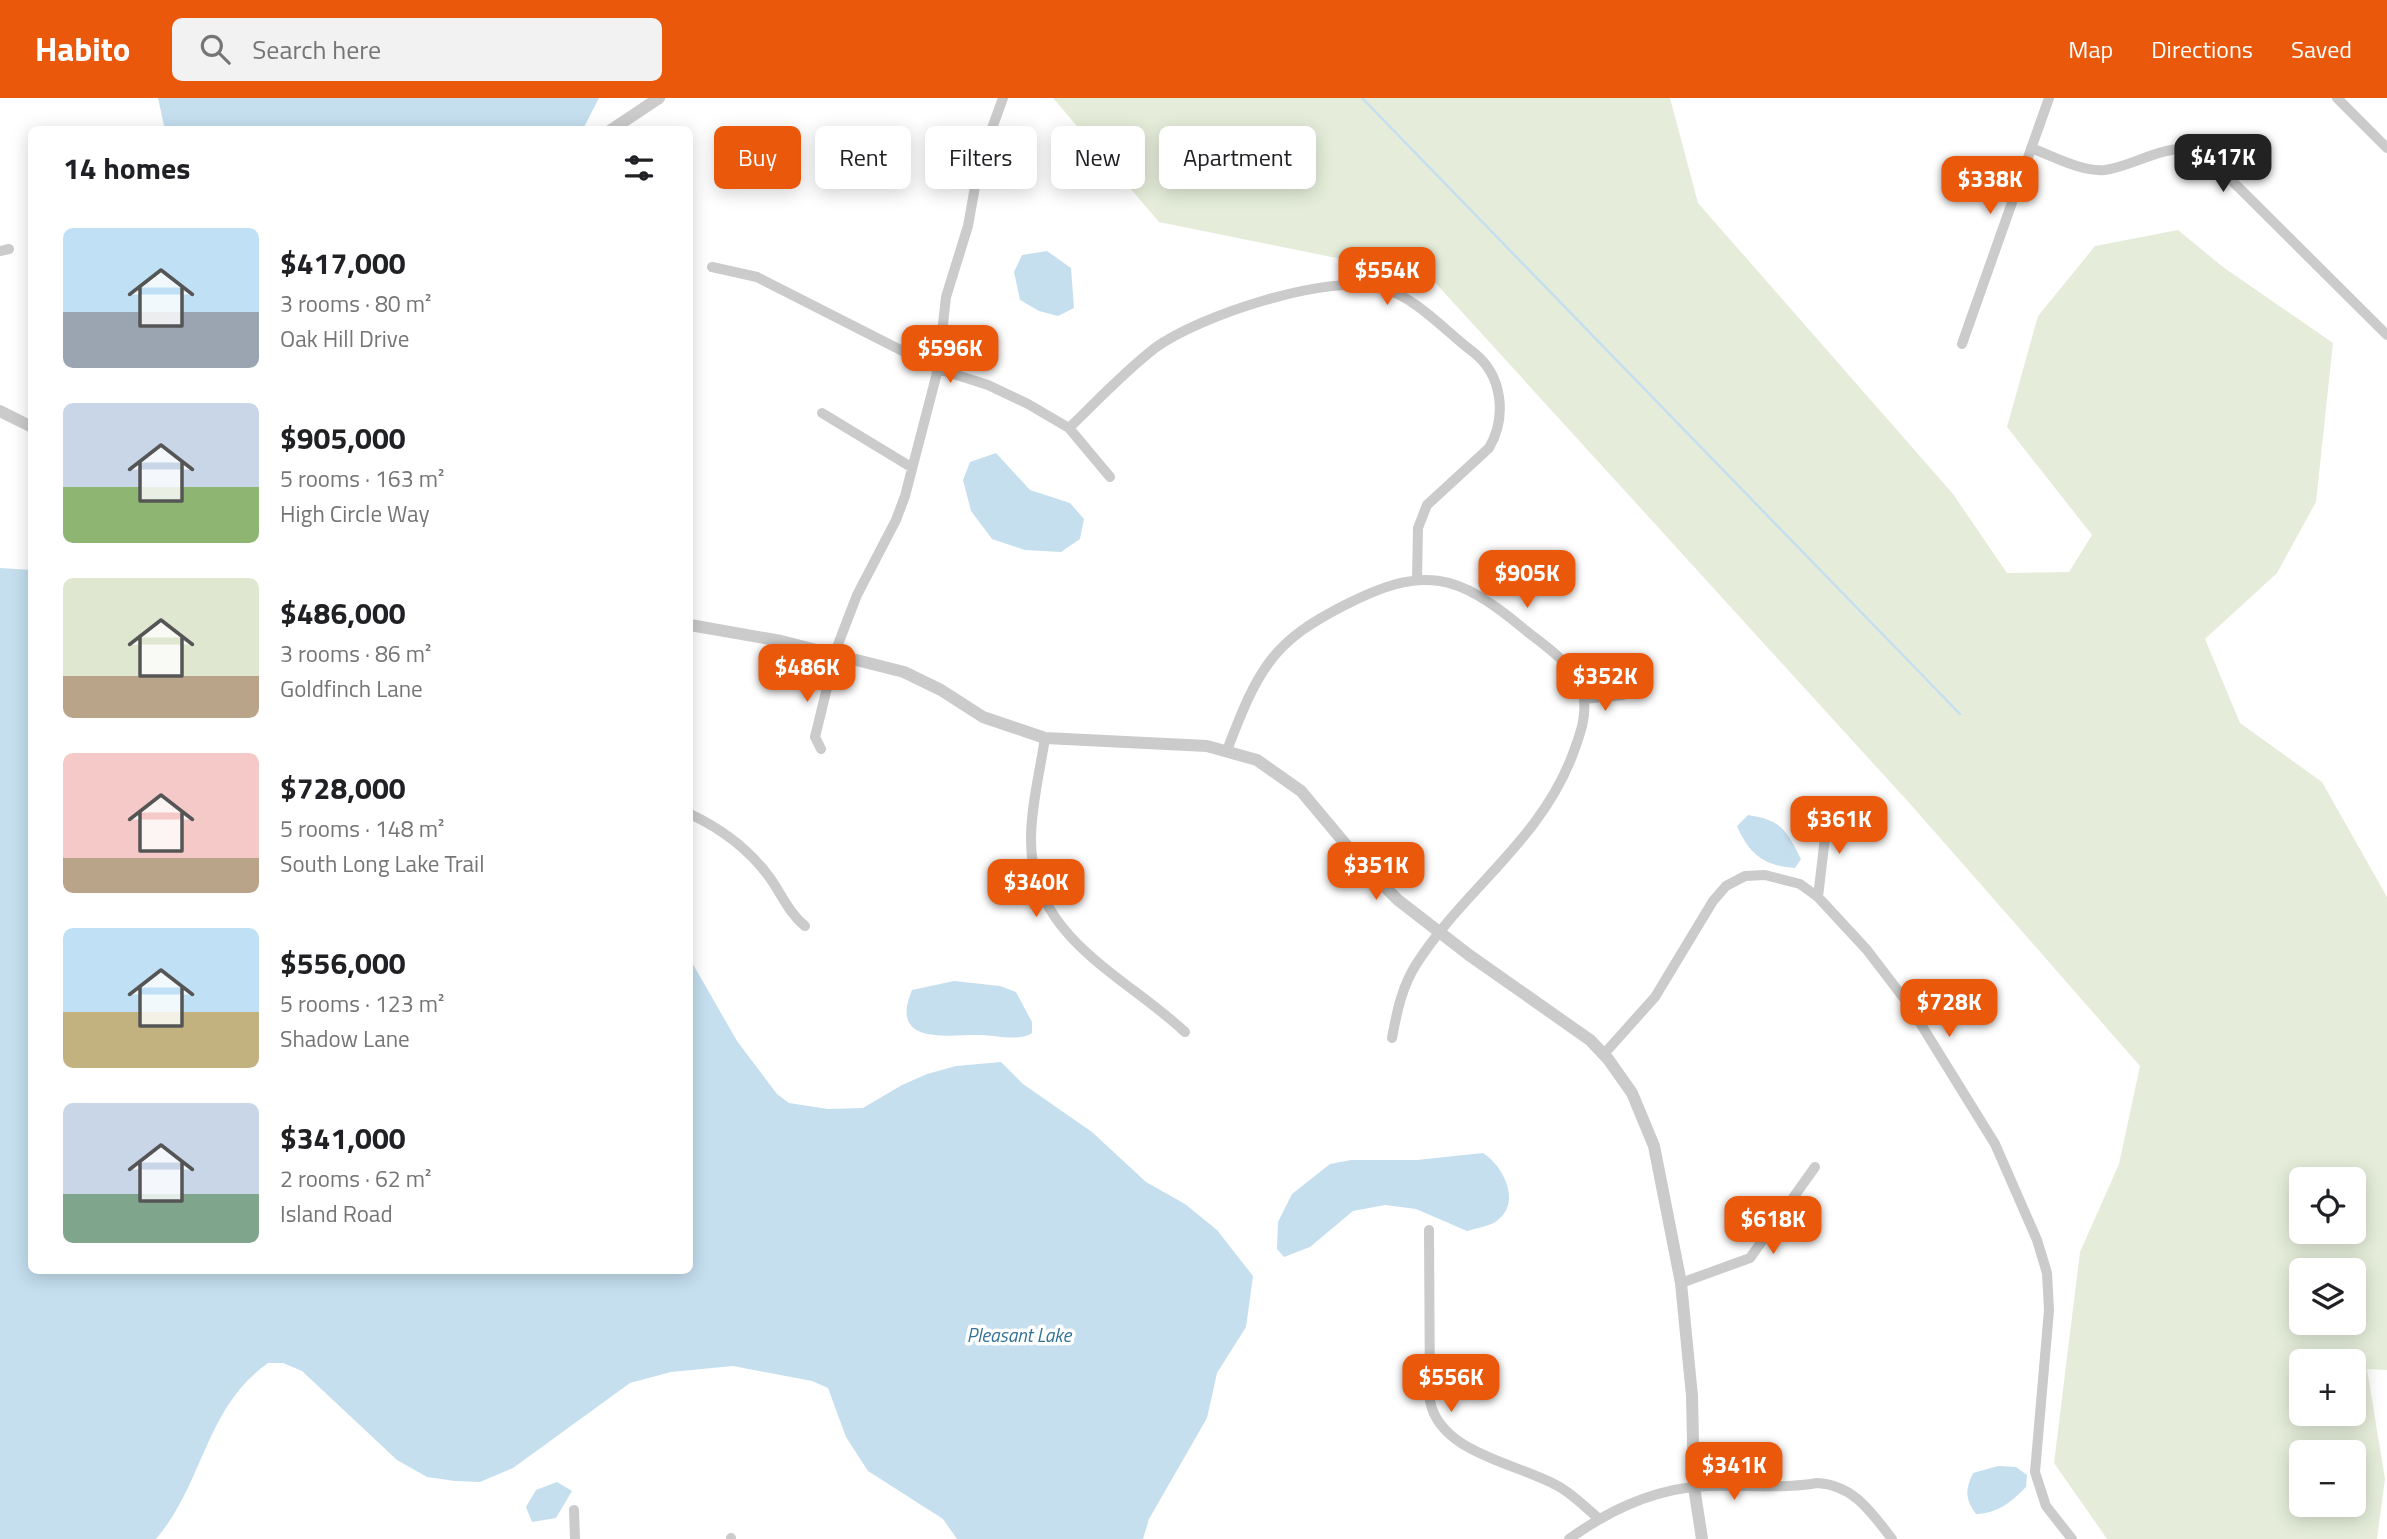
<!DOCTYPE html>
<meta charset="utf-8">
<style>
:root{--surface:#fff;--page:#f2f2f2;--text:#202124;--muted:#757577;--accent:#ea580c}
body{margin:0;font-family:"Titillium Web",sans-serif;background:var(--page);color:var(--text);height:100vh;display:flex;flex-direction:column;font-size:26px;white-space:nowrap}
*{box-sizing:border-box;margin:0}
p{font-size:23px;color:var(--muted)}
.icon{flex:none;width:38px;height:38px;fill:none;stroke:currentColor;stroke-width:2;stroke-linecap:round;stroke-linejoin:round}
.map{position:relative;flex:1;overflow:hidden}
.panel{position:absolute;left:28px;top:28px;width:665px;height:1148px;display:flex;flex-direction:column;background:var(--surface);border-radius:10px;box-shadow:0 4px 18px #0003}
.panel>*{flex:none}
.top-card{position:absolute;left:714px;top:28px;width:665px;height:63px;display:flex;gap:14px}
.fabs{position:absolute;left:2289px;top:1069px;display:grid;gap:14px}
.fabs a{display:grid;place-items:center;width:77px;height:77px;border-radius:10px;background:var(--surface);box-shadow:0 4px 18px #0003;font-size:35px}
.price{position:absolute;translate:-50% -60px;padding:0 16px;border-radius:14px;background:var(--accent);color:#fff;font-size:23px;line-height:46px;filter:drop-shadow(0 2px 4px #0008)}
.price::after{content:'';position:absolute;left:50%;top:42px;width:21px;height:16px;margin-left:-10px;background:inherit;clip-path:polygon(0 0,100% 0,50% 100%)}
.price.selected{background:#222;color:#fff}
ul{padding:0;list-style:none}
li{display:flex;align-items:center;gap:21px;height:175px;padding:0 35px}
li span{display:grid;place-items:center;flex:none;width:196px;height:140px;border-radius:10px;color:#555}
li>.icon{margin-inline-start:auto}
span .icon{width:84px;height:84px;fill:#fffc;stroke-width:1}
li b{font-size:30px}
h2{display:flex;justify-content:space-between;align-items:center;height:84px;padding:0 35px;font-size:30px}
.chip{padding:0 24px;border-radius:10px;background:var(--surface);box-shadow:0 4px 18px #0003;font-size:24px;line-height:63px}
.chip.selected{background:var(--accent);color:#fff}
header{display:flex;align-items:center;gap:42px;box-sizing:border-box;height:98px;padding:0 35px;background:var(--accent);color:#fff}
header strong{font-size:33px}
nav{display:flex;gap:38px;margin-inline-start:auto;font-size:24px}
.search{width:490px;height:63px;background:var(--page);display:flex;align-items:center;gap:18px;box-sizing:border-box;padding:0 24px;border-radius:10px;color:var(--muted);font-size:26px}
.map>svg:first-child{display:block}
.green{fill:#e5edda;fill-rule:evenodd}
.water{fill:#c5dfef}
.lines{fill:none;stroke-linecap:round;stroke-linejoin:round}
.stream{stroke:#c5dfef;stroke-width:2.5}
.minor{stroke:#cbcbcb;stroke-width:10}
.tertiary{stroke:#cbcbcb;stroke-width:12}
.labels{text-anchor:middle;dominant-baseline:central;stroke-width:7;stroke-linejoin:round;paint-order:stroke}
.water-label{font-size:19px;font-style:italic;fill:#357498;stroke:#fff}
</style>
<header>
<strong>Habito</strong>
<div class="search"><svg class="icon" aria-label="search" viewBox="0 0 24 24"><circle cx="10" cy="10" r="6"/><path d="M15 15l6 6"/></svg>Search here</div>
<nav><a>Map</a><a>Directions</a><a>Saved</a></nav>
</header>
<div class="map">
<svg width="2387" height="1441" viewBox="0 0 2387 1441">
<rect width="100%" height="100%" fill="#fff"/>
<path class="green" d="M1053 0H1670L1698 105 1953 396 2007 475 2069 474 2092 437 2007 329 2038 218 2095 148 2178 132 2223 169 2333 245 2316 404 2277 475 2205 541 2240 625 2322 684 2387 799V1272L2367 1271 2385 1381 2377 1441H2107L2054 1365 2080 1154 2119 1066 2140 968 1912 708 1430 179 1159 124ZM2301 1082H2354V1134H2301ZM2301 1172H2354V1225H2301ZM2301 1264H2354V1316H2301ZM2301 1354H2354V1407H2301Z"/>
<path class="water" d="M158 0H599L583 31 165 32Z
M1047 153 1071 170 1074 210 1058 218 1039 213 1020 202 1014 174 1022 157Z
M996 355 1030 392 1070 405 1084 421 1080 441 1061 454 1025 452 992 441 971 413 963 382 970 364Z
M0 470 32 472V1172H690V861L737 943 777 996 789 1005 828 1011 863 1010 902 987 927 976 956 968 1001 964 1023 986 1092 1034 1146 1084 1185 1106 1217 1132 1253 1178 1246 1229 1217 1275 1207 1320 1149 1421 1143 1441H957L943 1421 868 1373 846 1339 828 1290 812 1283 733 1268 671 1274 630 1285 513 1370 480 1384 455 1383 427 1379 397 1362 302 1273 283 1265H268C205 1309 204 1385 156 1441H0Z
M1748 717C1781 722 1786 731 1801 761L1795 770C1764 768 1749 756 1737 728Z
M954 883 1000 888 1016 894 1032 924V935C1019 944 995 937 979 937 945 937 889 947 912 892Z
M1483 1055C1503 1068 1521 1102 1499 1121 1492 1128 1477 1130 1467 1133L1416 1111 1385 1107 1353 1113 1310 1149 1284 1159 1277 1151 1278 1124 1292 1096 1330 1066 1351 1062H1417Z
M1998 1368 2016 1369 2027 1377 2026 1389C2011 1404 1999 1415 1976 1416 1965 1401 1965 1392 1973 1375Z
M557 1384 572 1393 556 1420 532 1424 526 1409 536 1392Z"/>
<g class="lines">
<path class="stream" d="M1362 0 1960 616"/>
<path class="minor" d="M2337 0 2387 50
M2031 50C2053 58 2081 74 2105 72 2141 67 2170 39 2206 57L2387 237
M0 153 9 151
M712 169 757 179 938 271 988 287 1028 306 1069 330 1110 379
M1962 246 2049 0
M822 315 911 369
M1069 330C1097 303 1124 274 1155 250 1198 218 1331 174 1383 190 1418 201 1444 232 1473 254 1503 277 1507 319 1489 350L1427 407 1418 430 1417 482
M1584 601 1623 597
M1045 640C1040 673 1031 708 1031 741 1030 839 1124 877 1185 934
M821 651 815 639 837 549 857 497 896 422 905 398 938 271 946 199 968 128 979 66 1003 0
M1227 652C1239 622 1250 591 1268 566 1287 539 1314 523 1343 508 1423 467 1456 474 1524 531 1547 550 1580 569 1584 602 1586 621 1580 636 1574 653 1542 742 1466 789 1417 865 1402 888 1397 913 1392 940
M690 716C722 731 749 751 770 780 782 797 789 815 805 828
M1818 799 1828 714
M1604 956 1655 899 1713 803 1726 788 1745 778 1765 777 1800 786 1818 799 1867 852 1909 907 1995 1046 2037 1142 2047 1175 2049 1212 2035 1374 2046 1408 2072 1441
M1429 1132 1430 1303C1440 1355 1516 1365 1556 1387 1572 1395 1586 1410 1599 1421
M1681 1185 1750 1160 1815 1069
M574 1412 575 1441
M731 1441V1440
M1569 1441C1607 1414 1645 1395 1692 1389 1734 1385 1776 1392 1817 1385 1854 1387 1871 1414 1892 1441"/>
<path class="tertiary" d="M611 32 659 0
M0 313 32 329
M690 527 781 543 904 574 941 592 983 619 1045 640 1207 648 1257 662 1301 693 1363 767 1398 802 1469 857 1590 942 1608 961 1632 995 1654 1048 1681 1185 1692 1298 1694 1389 1702 1441"/>
</g>
<g class="labels">
<g class="water-label">
<text x="1019" y="1236">Pleasant Lake</text>
</g>
</g>
</svg>
<div class="fabs">
<a><svg class="icon" aria-label="locate" viewBox="0 0 24 24"><circle cx="12" cy="12" r="6"/><path d="M12 2v4M12 18v4M2 12h4M18 12h4"/></svg></a>
<a><svg class="icon" aria-label="layers" viewBox="0 0 24 24"><path d="M12 4l9 5-9 5-9-5zM3 14l9 5 9-5"/></svg></a>
<a>+</a>
<a>−</a>
</div>
<b class="price selected" style="left:2223px;top:96px">$417K</b>
<b class="price" style="left:1990px;top:118px">$338K</b>
<b class="price" style="left:1387px;top:209px">$554K</b>
<b class="price" style="left:950px;top:287px">$596K</b>
<b class="price" style="left:1527px;top:512px">$905K</b>
<b class="price" style="left:807px;top:606px">$486K</b>
<b class="price" style="left:1605px;top:615px">$352K</b>
<b class="price" style="left:1839px;top:758px">$361K</b>
<b class="price" style="left:1376px;top:804px">$351K</b>
<b class="price" style="left:1036px;top:821px">$340K</b>
<b class="price" style="left:1949px;top:941px">$728K</b>
<b class="price" style="left:1773px;top:1158px">$618K</b>
<b class="price" style="left:1451px;top:1316px">$556K</b>
<b class="price" style="left:1734px;top:1404px">$341K</b>
<div class="top-card">
<a class="chip selected">Buy</a>
<a class="chip">Rent</a>
<a class="chip">Filters</a>
<a class="chip">New</a>
<a class="chip">Apartment</a>
</div>
<section class="panel">
<h2>14 homes<svg class="icon" aria-label="filters" viewBox="0 0 24 24"><path d="M4 7h16M4 17h16"/><circle cx="9" cy="7" r="2"/><circle cx="15" cy="17" r="2"/></svg></h2>
<ul>
<li><span style="background:linear-gradient(#bfe0f5 60%,#9aa5b1 0)"><svg class="icon" aria-label="home" viewBox="0 0 24 24"><path d="M3 11l9-7 9 7M6 9v11h12V9"/></svg></span><div><b>$417,000</b><p>3 rooms · 80 m²</p><p>Oak Hill Drive</p></div></li>
<li><span style="background:linear-gradient(#c9d6e8 60%,#8fb573 0)"><svg class="icon" aria-label="home" viewBox="0 0 24 24"><path d="M3 11l9-7 9 7M6 9v11h12V9"/></svg></span><div><b>$905,000</b><p>5 rooms · 163 m²</p><p>High Circle Way</p></div></li>
<li><span style="background:linear-gradient(#dfe7d0 70%,#b9a48a 0)"><svg class="icon" aria-label="home" viewBox="0 0 24 24"><path d="M3 11l9-7 9 7M6 9v11h12V9"/></svg></span><div><b>$486,000</b><p>3 rooms · 86 m²</p><p>Goldfinch Lane</p></div></li>
<li><span style="background:linear-gradient(#f6c9c9 75%,#b9a48a 0)"><svg class="icon" aria-label="home" viewBox="0 0 24 24"><path d="M3 11l9-7 9 7M6 9v11h12V9"/></svg></span><div><b>$728,000</b><p>5 rooms · 148 m²</p><p>South Long Lake Trail</p></div></li>
<li><span style="background:linear-gradient(#bfe0f5 60%,#c2b280 0)"><svg class="icon" aria-label="home" viewBox="0 0 24 24"><path d="M3 11l9-7 9 7M6 9v11h12V9"/></svg></span><div><b>$556,000</b><p>5 rooms · 123 m²</p><p>Shadow Lane</p></div></li>
<li><span style="background:linear-gradient(#c9d6e8 65%,#7fa58c 0)"><svg class="icon" aria-label="home" viewBox="0 0 24 24"><path d="M3 11l9-7 9 7M6 9v11h12V9"/></svg></span><div><b>$341,000</b><p>2 rooms · 62 m²</p><p>Island Road</p></div></li>
</ul>
</section>
</div>
